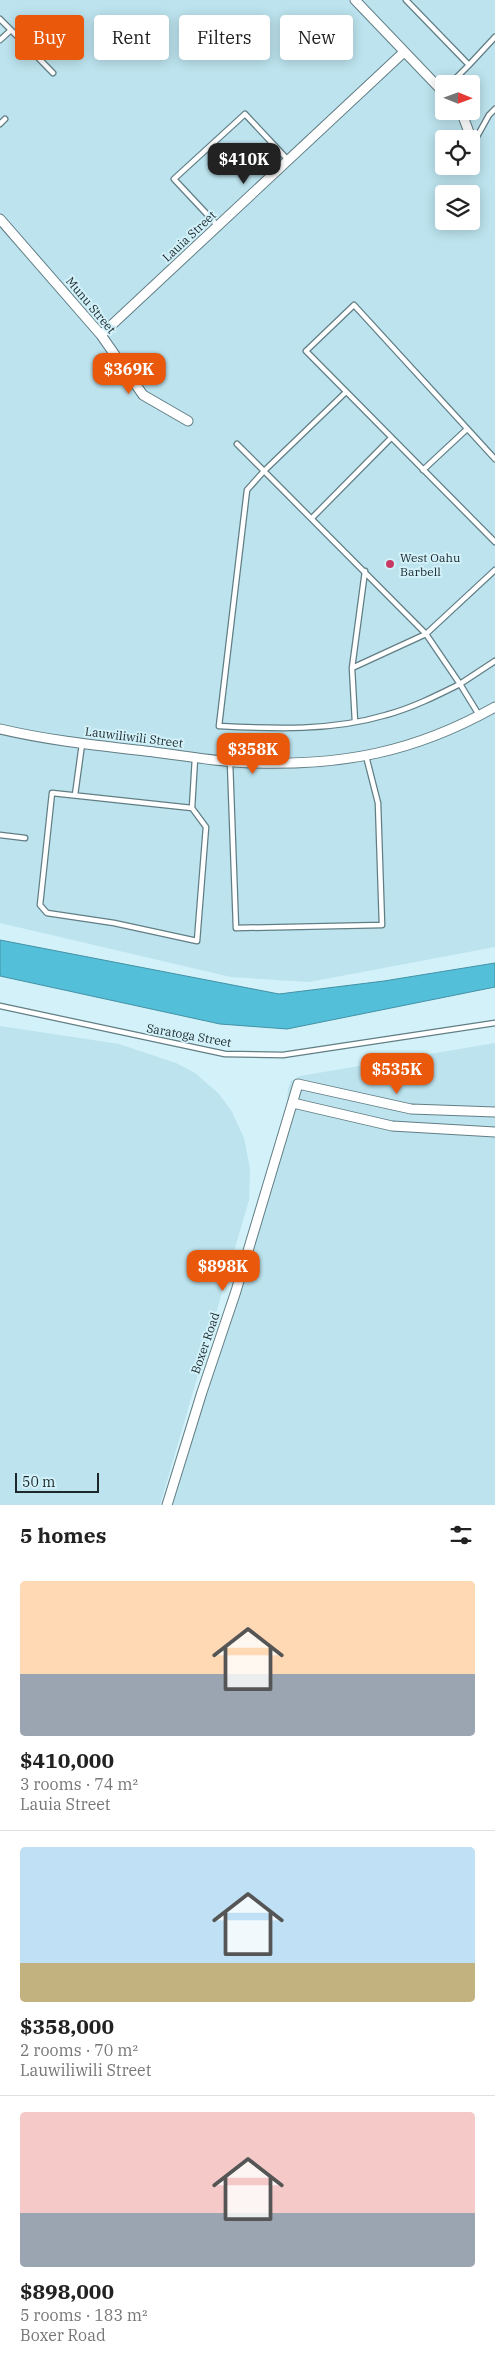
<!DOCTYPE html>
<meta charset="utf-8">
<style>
:root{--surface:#fff;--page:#f2f2f2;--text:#222;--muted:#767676;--line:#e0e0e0;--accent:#ea580c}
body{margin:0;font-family:"IBM Plex Serif",serif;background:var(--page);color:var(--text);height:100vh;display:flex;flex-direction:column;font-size:19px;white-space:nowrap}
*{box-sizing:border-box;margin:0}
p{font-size:16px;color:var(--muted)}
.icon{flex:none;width:28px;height:28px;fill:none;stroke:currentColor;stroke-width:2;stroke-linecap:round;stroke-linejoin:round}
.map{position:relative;height:1505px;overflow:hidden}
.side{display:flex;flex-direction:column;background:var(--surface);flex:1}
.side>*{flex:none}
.hud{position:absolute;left:15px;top:15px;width:465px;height:45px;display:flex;gap:10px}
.needle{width:32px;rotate:91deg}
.buttons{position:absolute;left:435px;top:75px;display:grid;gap:10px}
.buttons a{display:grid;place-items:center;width:45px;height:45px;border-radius:5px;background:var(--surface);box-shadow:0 2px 12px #0003;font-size:25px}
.scale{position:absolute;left:15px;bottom:12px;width:84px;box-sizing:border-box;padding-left:5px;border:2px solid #1c272b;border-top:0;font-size:14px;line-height:18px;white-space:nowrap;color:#1c272b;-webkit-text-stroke:4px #d2f1f9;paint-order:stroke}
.price{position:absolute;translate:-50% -42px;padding:0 11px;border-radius:10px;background:var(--accent);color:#fff;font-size:16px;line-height:32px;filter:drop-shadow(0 1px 2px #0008)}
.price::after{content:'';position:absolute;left:50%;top:30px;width:15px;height:11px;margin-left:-8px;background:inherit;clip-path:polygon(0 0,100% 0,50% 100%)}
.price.selected{background:#222;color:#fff}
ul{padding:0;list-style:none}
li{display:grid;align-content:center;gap:10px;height:265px;padding:0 20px}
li+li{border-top:1px solid var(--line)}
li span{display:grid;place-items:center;height:155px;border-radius:5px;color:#555}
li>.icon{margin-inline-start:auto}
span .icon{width:90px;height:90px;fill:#fffc;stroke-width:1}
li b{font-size:21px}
h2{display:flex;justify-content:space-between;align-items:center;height:60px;padding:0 20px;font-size:21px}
.tag{padding:0 18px;border-radius:5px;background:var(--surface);box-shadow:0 2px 12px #0003;font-size:18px;line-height:45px}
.tag.selected{background:var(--accent);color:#fff}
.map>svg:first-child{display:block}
.built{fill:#bce3ee;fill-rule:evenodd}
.water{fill:#54bfd9;stroke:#4391a5}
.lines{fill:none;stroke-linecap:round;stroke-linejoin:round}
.service-casing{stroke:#627e85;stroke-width:7}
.minor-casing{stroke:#627e85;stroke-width:11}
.service{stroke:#fff;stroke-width:4.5}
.minor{stroke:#fff;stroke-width:9}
.poi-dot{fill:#c83a66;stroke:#d2f1f9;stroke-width:2}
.labels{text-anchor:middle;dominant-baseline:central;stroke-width:4;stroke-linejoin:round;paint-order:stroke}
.street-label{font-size:12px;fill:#1c272b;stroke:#d2f1f9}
.poi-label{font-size:12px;fill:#1c272b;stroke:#d2f1f9;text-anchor:start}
</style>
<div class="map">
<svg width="495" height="1505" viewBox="0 0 495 1505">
<rect width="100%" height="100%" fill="#d2f1f9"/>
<path class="built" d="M0 0H495V947L309 982 231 977 0 923ZM444 84H471V111H444ZM444 139H471V166H444ZM444 194H471V221H444Z
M0 1026 119 1044 176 1063 195 1073 218 1093 231 1110 244 1138 250 1169 249 1200 160 1505H0Z
M495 1043V1505H168L287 1105 288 1089 291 1081 300 1076Z"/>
<path class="water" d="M0 940 279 994 384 981 495 963V987L287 1029 220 1024 0 976Z"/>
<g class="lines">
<g class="service-casing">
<path id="service" d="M406 0 469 65 450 84
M0 19 11 30
M0 40 11 30 53 73
M469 65 495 37
M0 124 5 119
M474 142 489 115 495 109
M218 226 174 179 245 114 288 160
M237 444 264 471 247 490 219 726C275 729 332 731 386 715 412 708 436 696 460 684L426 634 264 471 346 392
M495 459 354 305 306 351 495 542
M423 470 467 429
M312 518 391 438
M365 571 352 668 426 634 495 570
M352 668 355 722
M479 715 460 684 495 661
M230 762 236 928 382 925 378 803 366 756
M75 795 82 744
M192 808 206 827 197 941 114 923 47 913 40 905 52 793 192 808 195 758
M0 835 25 838
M0 1006 225 1054 283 1055 495 1023"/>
</g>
<g class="minor-casing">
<path id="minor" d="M355 0 444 93
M461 111 473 143
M0 219 101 335 143 395 188 421
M101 335 404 52
M0 729C51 741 102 746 154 752 186 756 219 762 251 763 343 766 415 752 495 707
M293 1103 392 1126 495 1132
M167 1505 202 1392 236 1291 298 1084 411 1109 495 1112"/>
</g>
<use href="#service" class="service"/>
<use href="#minor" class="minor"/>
</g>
<circle class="poi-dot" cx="390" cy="564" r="5"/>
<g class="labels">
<g class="street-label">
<text transform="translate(189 236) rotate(-43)">Lauia Street</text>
<text transform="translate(91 305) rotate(50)">Munu Street</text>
<text transform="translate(134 737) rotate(7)">Lauwiliwili Street</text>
<text transform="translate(189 1035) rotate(10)">Saratoga Street</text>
<text transform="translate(205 1343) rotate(-71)">Boxer Road</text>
</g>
<g class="poi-label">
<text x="400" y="557">West Oahu<tspan x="400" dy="14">Barbell</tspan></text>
</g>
</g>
</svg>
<div class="buttons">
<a><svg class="needle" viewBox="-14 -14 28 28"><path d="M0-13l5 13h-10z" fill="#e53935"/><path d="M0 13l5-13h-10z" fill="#767676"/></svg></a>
<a><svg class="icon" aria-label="locate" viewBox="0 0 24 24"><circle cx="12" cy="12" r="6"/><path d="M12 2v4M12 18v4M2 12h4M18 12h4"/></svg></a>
<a><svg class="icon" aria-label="layers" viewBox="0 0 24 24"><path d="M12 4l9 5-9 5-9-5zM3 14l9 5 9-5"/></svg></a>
</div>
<div class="scale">50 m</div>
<b class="price selected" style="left:244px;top:185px">$410K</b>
<b class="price" style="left:129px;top:395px">$369K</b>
<b class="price" style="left:253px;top:775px">$358K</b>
<b class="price" style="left:397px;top:1095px">$535K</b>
<b class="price" style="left:223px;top:1292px">$898K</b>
<div class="hud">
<a class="tag selected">Buy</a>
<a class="tag">Rent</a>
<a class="tag">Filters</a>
<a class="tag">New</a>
</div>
</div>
<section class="side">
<h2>5 homes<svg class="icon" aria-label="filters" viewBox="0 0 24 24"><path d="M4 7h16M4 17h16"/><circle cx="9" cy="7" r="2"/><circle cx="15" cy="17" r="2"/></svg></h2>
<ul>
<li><span style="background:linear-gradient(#ffd9b3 60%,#9aa5b1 0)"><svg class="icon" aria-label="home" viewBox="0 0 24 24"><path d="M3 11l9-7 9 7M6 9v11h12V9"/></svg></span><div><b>$410,000</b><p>3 rooms · 74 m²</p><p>Lauia Street</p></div></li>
<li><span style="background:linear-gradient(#bfe0f5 75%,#c2b280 0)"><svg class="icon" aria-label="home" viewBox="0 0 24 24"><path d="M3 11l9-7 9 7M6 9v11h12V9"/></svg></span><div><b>$358,000</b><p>2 rooms · 70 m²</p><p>Lauwiliwili Street</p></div></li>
<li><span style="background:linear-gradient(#f6c9c9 65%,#9aa5b1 0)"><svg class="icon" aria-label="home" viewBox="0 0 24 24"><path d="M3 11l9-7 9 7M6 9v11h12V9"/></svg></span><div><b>$898,000</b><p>5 rooms · 183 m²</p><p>Boxer Road</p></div></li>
</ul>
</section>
